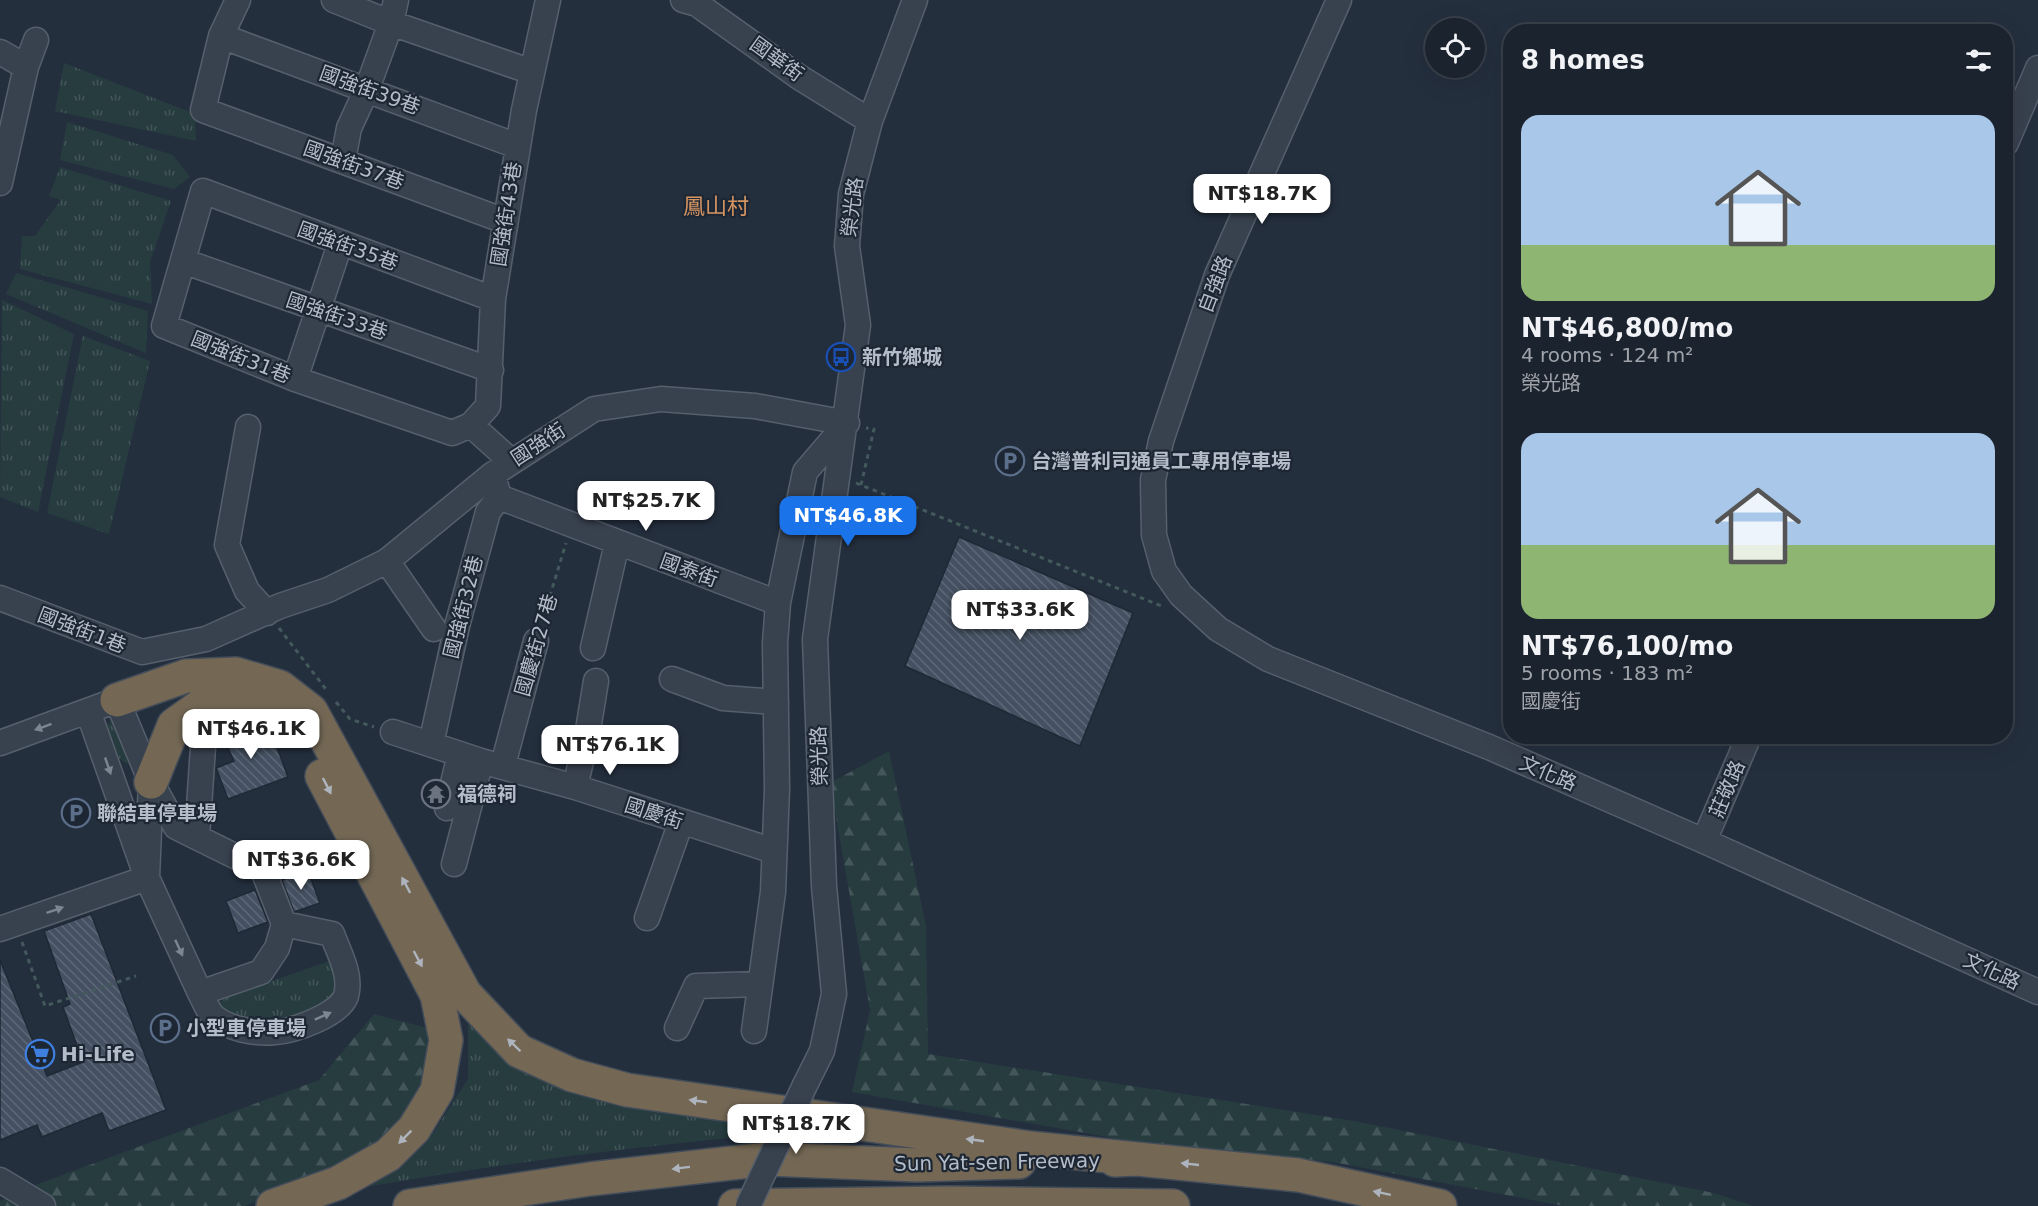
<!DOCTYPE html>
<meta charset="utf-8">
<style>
:root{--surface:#1b232e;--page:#282f3a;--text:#f1f3f6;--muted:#a0a4aa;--line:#39404a;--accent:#1a73e8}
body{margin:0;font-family:"DejaVu Sans","Noto Sans TC",sans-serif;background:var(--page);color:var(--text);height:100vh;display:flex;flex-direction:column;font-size:22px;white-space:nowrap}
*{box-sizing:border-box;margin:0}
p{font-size:20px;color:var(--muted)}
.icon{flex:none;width:33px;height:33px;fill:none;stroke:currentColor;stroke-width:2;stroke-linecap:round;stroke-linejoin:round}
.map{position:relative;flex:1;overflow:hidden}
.drawer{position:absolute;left:1503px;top:24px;width:510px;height:720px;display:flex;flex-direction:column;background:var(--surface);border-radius:24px;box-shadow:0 6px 24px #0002,0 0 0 2px var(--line)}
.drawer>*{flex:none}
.fabs{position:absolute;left:1425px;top:18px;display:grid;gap:12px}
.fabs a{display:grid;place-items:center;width:60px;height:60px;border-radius:50%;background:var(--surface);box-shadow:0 6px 24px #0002,0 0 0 2px var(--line);font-size:30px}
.price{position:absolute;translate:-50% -51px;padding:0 14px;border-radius:12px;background:#fff;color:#222;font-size:20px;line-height:39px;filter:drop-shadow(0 2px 3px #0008)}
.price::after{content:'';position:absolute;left:50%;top:36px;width:18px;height:14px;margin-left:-9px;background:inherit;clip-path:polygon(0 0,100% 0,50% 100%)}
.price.selected{background:var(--accent);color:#fff}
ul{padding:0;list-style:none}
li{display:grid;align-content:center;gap:12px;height:318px;padding:0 18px}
li span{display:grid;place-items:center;height:186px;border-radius:18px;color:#555}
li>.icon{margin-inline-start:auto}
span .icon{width:108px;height:108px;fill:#fffc;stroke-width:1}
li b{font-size:26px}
h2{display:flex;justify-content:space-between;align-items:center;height:72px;padding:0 18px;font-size:26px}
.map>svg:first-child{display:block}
.grass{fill:url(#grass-tufts)}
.forest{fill:url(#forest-firs)}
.building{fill:url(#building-back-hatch);stroke:#1f2835;stroke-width:1.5}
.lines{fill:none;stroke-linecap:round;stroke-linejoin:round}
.minor-casing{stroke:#565f6c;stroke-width:27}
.highway-casing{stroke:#434c59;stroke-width:36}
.path{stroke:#44595c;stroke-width:3;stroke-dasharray:4.5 4.5;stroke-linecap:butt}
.minor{stroke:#38414e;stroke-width:24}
.highway{stroke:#746855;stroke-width:33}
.minor-bridge-casing{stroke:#565f6c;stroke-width:27;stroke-linecap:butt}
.minor-bridge{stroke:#38414e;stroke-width:24}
.oneway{fill:#7c8592}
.oneway2{fill:#aeb4bd}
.labels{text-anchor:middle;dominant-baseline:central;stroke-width:4.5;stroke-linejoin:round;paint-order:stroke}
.street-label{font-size:20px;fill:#b4bcc9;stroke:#1d2633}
.poi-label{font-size:20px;font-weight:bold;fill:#b4bcc9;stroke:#1d2633;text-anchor:start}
.quarter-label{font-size:22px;fill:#d59563;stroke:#1d2633}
</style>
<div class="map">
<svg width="2038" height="1206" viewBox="0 0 2038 1206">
<defs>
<pattern id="grass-tufts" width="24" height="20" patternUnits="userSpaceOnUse" patternTransform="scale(1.5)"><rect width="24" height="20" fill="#263c3f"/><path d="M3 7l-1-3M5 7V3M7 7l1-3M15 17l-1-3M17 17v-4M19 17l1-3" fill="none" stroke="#435659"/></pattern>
<pattern id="forest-firs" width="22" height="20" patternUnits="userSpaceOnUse" patternTransform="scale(1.5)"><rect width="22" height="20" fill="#263c3f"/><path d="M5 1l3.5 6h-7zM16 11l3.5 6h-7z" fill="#435659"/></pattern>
<pattern id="building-back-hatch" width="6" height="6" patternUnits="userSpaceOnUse" patternTransform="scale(1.5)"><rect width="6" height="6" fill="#455162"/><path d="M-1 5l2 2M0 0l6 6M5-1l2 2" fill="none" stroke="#5d6877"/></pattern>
</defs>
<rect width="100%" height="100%" fill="#242f3e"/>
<path class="grass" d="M64 63 195 114 196 141 55 111Z
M67 122 173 155 190 177 174 189 60 160Z
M60 167 171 201 150 262 152 304 20 269 22 236H35L61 200 49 196Z
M16 273 148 311 146 353 6 294Z
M2 300 74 334 38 512 0 497Z
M83 336 150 361 109 534 47 513Z
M111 720 118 721 130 754 127 764 119 758 107 725Z
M335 959 342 982 335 1007 314 1021 238 1028 218 1005 226 997Z
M468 1011 507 1059 773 1121 769 1134C631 1147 496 1164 360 1188L434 1132 468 1079Z"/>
<path class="forest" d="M889 751 926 926 928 1054 1354 1121 1714 1193 1753 1206H1564L1333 1162 1131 1141 852 1092 870 1010 830 783Z
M374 1014 427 1028V1084L390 1134 351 1161 245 1206H0V1201L22 1190 319 1080Z"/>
<path class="building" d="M959 537 1133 613 1080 746 905 666Z
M257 720 268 723 288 777 228 799 216 768 234 761 222 735Z
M308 871 320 903 294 912 282 880Z
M255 890 268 922 238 933 226 901Z
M91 914 166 1110 109 1131 102 1113 42 1137 37 1125 0 1140V960L47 1076 83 1062 63 1007 70 1004 44 931Z"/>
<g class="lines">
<g class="minor-casing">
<path id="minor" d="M238 0 221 36 203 110 505 221
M334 0 391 23 532 72
M683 0 697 4 799 77 870 121
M1339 0 1217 275 1161 441 1153 480 1154 535 1164 571 1181 595 1218 629 1268 659 1489 747 1704 841 2038 992
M221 36 517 146
M0 52 26 67
M2006 143 2038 68
M343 160 349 128 367 89 391 23 396 0
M0 183 26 67 36 40
M183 261 491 370
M493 299 203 191 164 326 295 379 452 433 471 425 488 406 493 299 524 110 548 0
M295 379 340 244
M471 425 511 461
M248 427 227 545 247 591 267 613
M499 497 778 603
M387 561 434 629
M0 598 142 652 206 639 280 606 328 590 387 561 493 474 594 409 661 399 755 406 847 423 805 472 778 603 775 643 777 789 773 892 754 1031
M593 648 617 543
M672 679 723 698 776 702
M393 732 481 761 575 787 774 851
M0 743 117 700 151 782 176 827 263 870 284 924 277 948 261 972 200 993 147 878 88 711
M431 744 457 626 488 512 499 497 495 482
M503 765 536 641
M575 787 587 736 596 681
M447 808 460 754
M197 837 203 747
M1704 841 1749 736
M454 864 481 761
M647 918 681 822
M0 929 147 878 151 782
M200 993C204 1000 208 1012 214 1017 229 1029 256 1034 275 1032 294 1031 339 1015 346 996 352 975 339 953 332 934L284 924
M677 1028 696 986 760 984
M805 1085 822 1051 834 994 824 886 815 639 858 325 847 246 851 194 870 121 915 0
M0 1180 43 1206"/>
</g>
<g class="highway-casing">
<path id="highway" d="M117 700 186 676 236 674 280 687 311 711 465 994 519 1051 572 1075 627 1090 1030 1148 1137 1159
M151 782 174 725 199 707 236 698 275 704 279 708
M1115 1160 1137 1159 1298 1175 1440 1206
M273 1206 338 1183 388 1155 414 1129 437 1091 446 1040 437 995 322 776
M410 1206 590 1179 767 1159 917 1165 1019 1162
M735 1206 949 1203 1173 1206"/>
</g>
<path class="path" d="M856 483 1164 607
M861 485 874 429 866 428
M542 622 566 543
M279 628 328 692
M336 702 350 719 374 727
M22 942 45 1006 136 976"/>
<use href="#minor" class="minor"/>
<use href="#highway" class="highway"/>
<g class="minor-bridge-casing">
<path id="minor-bridge" d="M748 1206 805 1085"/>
</g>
<use href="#minor-bridge" class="minor-bridge"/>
</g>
<defs><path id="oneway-solid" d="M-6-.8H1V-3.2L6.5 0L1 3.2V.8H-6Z" transform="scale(1.5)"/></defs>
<g class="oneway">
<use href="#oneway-solid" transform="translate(43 727) rotate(160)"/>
<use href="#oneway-solid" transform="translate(108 766) rotate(71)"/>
<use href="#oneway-solid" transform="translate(55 910) rotate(-19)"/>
<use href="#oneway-solid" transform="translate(179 948) rotate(65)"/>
<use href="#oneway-solid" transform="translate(323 1016) rotate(-24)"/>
</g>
<g class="oneway2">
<use href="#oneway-solid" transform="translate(327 786) rotate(63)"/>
<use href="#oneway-solid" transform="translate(406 885) rotate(-118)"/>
<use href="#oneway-solid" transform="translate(418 959) rotate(62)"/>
<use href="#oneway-solid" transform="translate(514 1045) rotate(-136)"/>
<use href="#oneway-solid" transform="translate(698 1101) rotate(-172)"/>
<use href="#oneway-solid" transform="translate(405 1137) rotate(135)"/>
<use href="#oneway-solid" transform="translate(975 1140) rotate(-172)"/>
<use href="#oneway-solid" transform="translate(1190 1164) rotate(-174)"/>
<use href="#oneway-solid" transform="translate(681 1168) rotate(173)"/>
<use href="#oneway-solid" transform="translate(1382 1193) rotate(-168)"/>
</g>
<defs>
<g id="bus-ring" transform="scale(1.5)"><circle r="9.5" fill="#1d2633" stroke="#1a4fb4" stroke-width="1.5"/><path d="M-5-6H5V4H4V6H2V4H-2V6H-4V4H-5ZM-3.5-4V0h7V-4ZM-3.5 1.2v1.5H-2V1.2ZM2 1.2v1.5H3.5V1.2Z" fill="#1a4fb4"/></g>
<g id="parking-ring" transform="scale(1.5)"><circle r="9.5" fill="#1d2633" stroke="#5c6f8a" stroke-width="1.5"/><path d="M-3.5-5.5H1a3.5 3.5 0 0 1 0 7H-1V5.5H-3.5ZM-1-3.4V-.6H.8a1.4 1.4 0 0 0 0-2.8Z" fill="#5c6f8a"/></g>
<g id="temple-ring" transform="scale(1.5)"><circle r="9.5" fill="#1d2633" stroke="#6b7280" stroke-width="1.5"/><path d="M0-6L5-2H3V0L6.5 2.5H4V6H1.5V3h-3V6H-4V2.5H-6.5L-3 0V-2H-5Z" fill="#6b7280"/></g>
<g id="supermarket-ring" transform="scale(1.5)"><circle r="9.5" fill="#1d2633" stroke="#3f7fe0" stroke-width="1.5"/><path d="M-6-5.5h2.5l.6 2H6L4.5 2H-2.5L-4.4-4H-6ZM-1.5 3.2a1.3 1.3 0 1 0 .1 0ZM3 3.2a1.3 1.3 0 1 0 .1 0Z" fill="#3f7fe0"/></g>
</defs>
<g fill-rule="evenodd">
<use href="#bus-ring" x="841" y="357"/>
<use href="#parking-ring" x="1010" y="461"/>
<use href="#temple-ring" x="436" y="794"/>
<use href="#parking-ring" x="76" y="813"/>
<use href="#parking-ring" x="165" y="1028"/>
<use href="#supermarket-ring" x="40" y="1054"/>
</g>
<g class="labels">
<g class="street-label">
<text transform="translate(777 59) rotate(36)">國華街</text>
<text transform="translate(370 90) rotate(20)">國強街39巷</text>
<text transform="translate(354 165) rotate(20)">國強街37巷</text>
<text transform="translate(852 207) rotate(-83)">榮光路</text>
<text transform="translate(506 214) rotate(-81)">國強街43巷</text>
<text transform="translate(348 246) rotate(20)">國強街35巷</text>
<text transform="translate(1215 284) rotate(-69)">自強路</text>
<text transform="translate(337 316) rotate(19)">國強街33巷</text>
<text transform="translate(241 357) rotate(22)">國強街31巷</text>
<text transform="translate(538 444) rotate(-33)">國強街</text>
<text transform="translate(689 570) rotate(20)">國泰街</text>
<text transform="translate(463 607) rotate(-76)">國強街32巷</text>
<text transform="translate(82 630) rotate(21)">國強街1巷</text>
<text transform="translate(536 645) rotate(-74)">國慶街27巷</text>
<text transform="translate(819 756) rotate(-92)">榮光路</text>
<text transform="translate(1548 773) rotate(23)">文化路</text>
<text transform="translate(1727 789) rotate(-67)">莊敬路</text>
<text transform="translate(654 813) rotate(18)">國慶街</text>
<text transform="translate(1992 971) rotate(25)">文化路</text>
<text transform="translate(997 1162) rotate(-1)">Sun Yat-sen Freeway</text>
</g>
<g class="poi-label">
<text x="862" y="357">新竹鄉城</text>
<text x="1031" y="461">台灣普利司通員工專用停車場</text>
<text x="457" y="794">福德祠</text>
<text x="97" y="813">聯結車停車場</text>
<text x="186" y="1028">小型車停車場</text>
<text x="61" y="1054">Hi-Life</text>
</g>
<g class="quarter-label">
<text x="716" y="206">鳳山村</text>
</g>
</g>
</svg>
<div class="fabs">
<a><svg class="icon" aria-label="locate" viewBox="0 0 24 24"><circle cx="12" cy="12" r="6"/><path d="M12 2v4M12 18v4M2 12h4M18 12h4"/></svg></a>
</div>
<b class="price" style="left:1262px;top:225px">NT$18.7K</b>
<b class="price" style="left:646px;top:532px">NT$25.7K</b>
<b class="price selected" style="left:848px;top:547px">NT$46.8K</b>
<b class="price" style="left:1020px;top:641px">NT$33.6K</b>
<b class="price" style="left:251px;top:760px">NT$46.1K</b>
<b class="price" style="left:610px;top:776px">NT$76.1K</b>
<b class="price" style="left:301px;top:891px">NT$36.6K</b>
<b class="price" style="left:796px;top:1155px">NT$18.7K</b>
<section class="drawer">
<h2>8 homes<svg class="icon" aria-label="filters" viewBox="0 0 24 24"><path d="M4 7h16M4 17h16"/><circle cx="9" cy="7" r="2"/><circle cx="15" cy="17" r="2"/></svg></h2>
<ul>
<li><span style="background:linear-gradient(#a9c7e8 70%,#8fb573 0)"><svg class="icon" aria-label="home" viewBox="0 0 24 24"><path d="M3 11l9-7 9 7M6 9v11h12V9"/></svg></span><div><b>NT$46,800/mo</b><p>4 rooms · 124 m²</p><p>榮光路</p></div></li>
<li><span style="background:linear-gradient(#a9c7e8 60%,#8fb573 0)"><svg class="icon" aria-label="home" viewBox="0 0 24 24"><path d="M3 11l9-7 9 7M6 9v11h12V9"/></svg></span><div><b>NT$76,100/mo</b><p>5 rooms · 183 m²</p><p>國慶街</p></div></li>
</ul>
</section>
</div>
